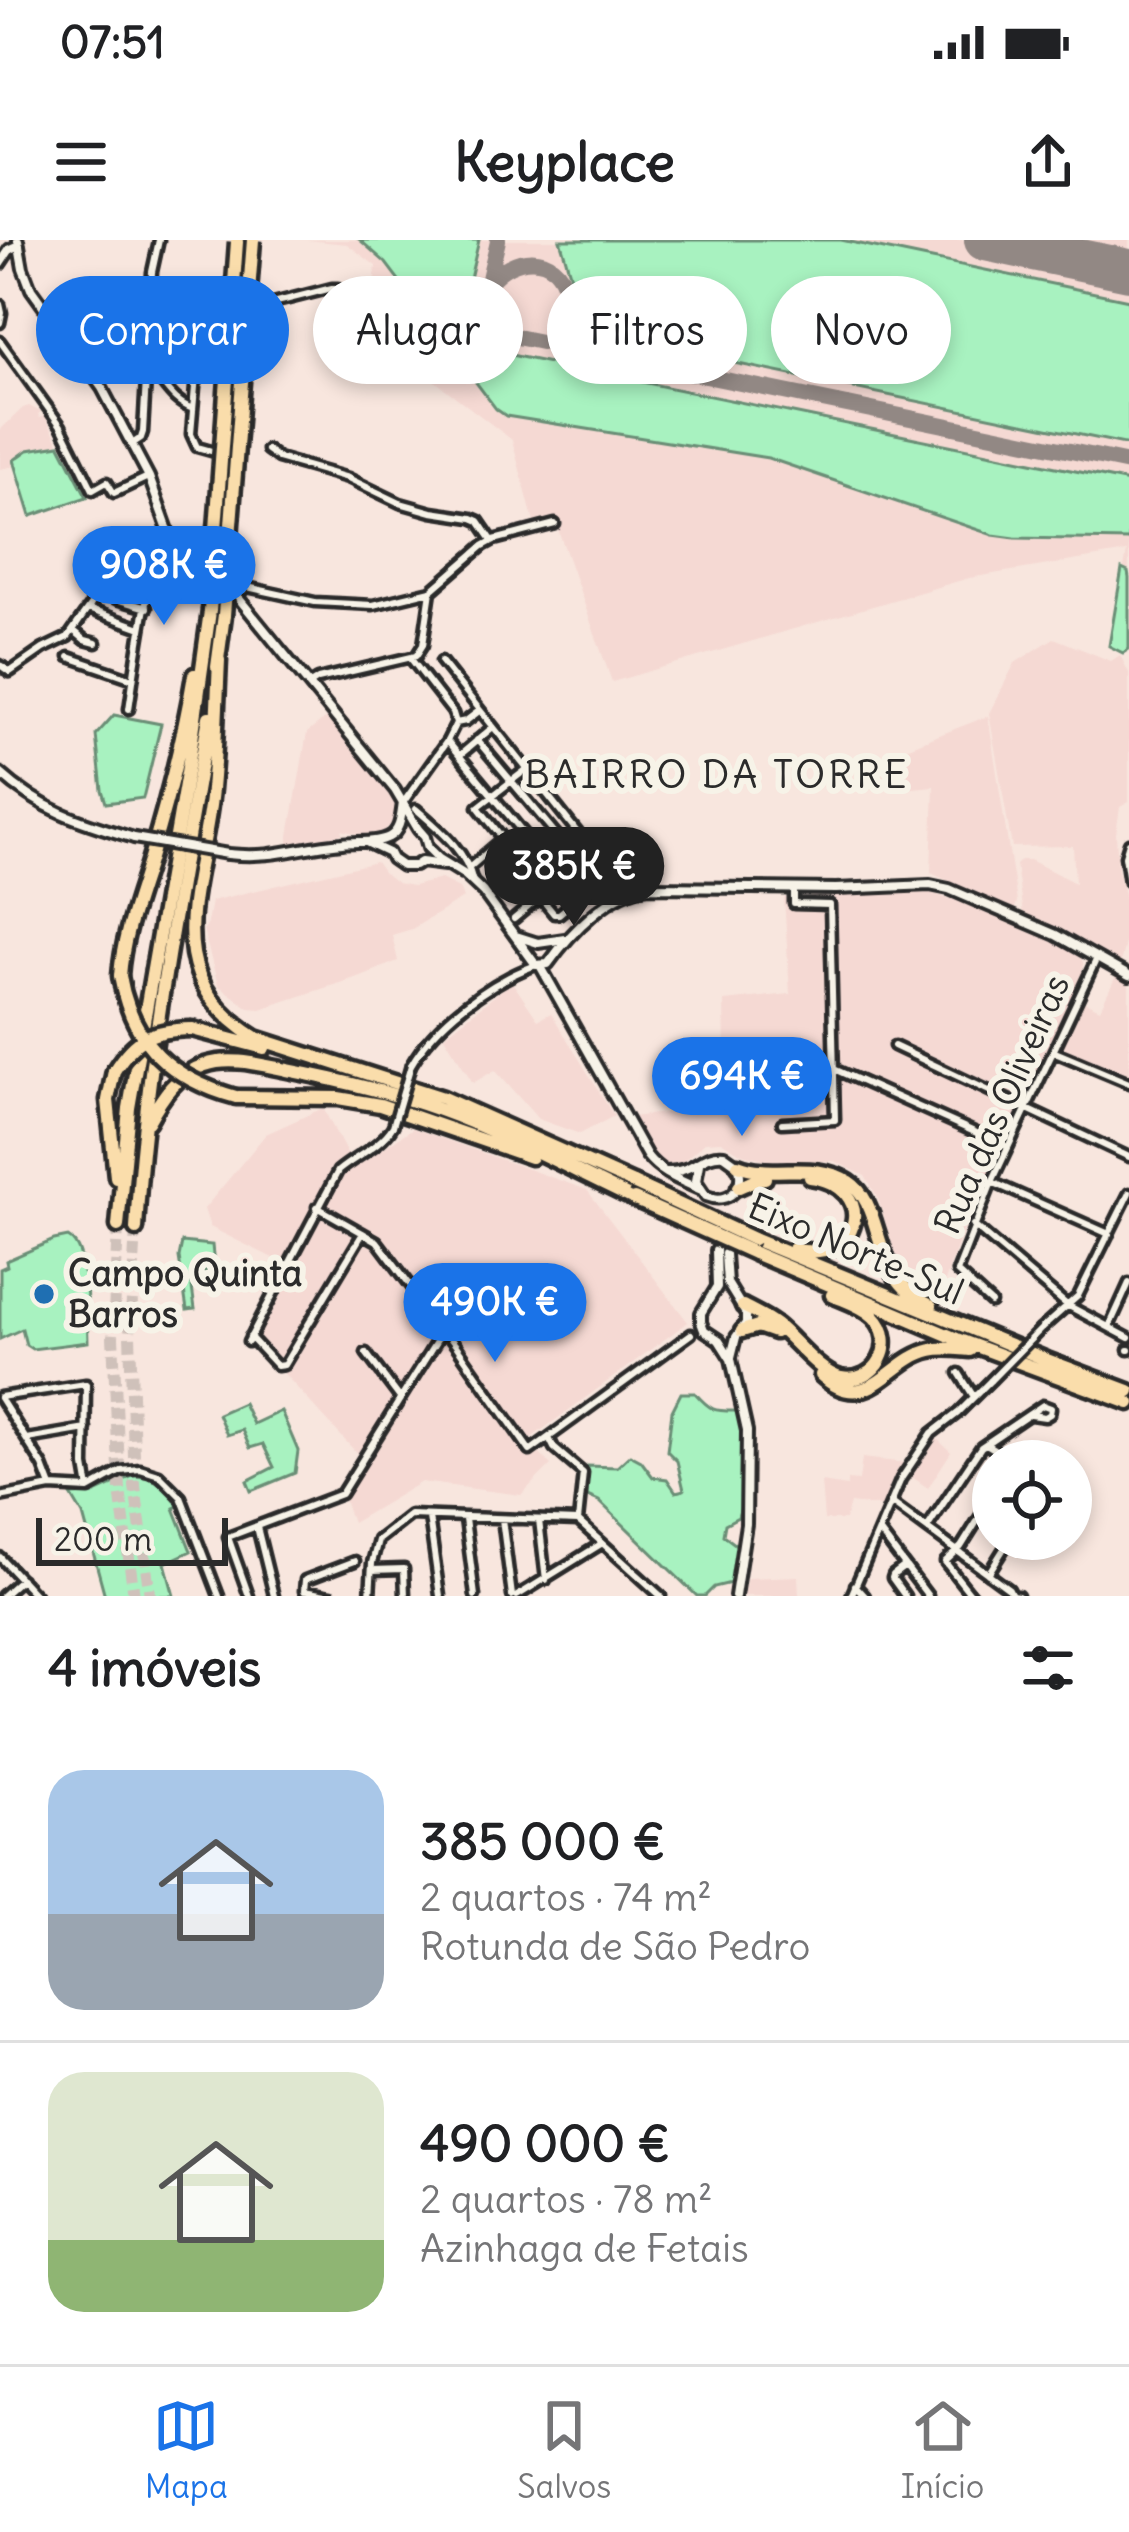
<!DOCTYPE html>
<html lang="pt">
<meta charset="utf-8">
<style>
:root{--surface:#fff;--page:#f6f6f6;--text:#202124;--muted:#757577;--line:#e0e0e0;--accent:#1a73e8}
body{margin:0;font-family:Delius,sans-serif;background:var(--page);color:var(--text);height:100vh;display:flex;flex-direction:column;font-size:45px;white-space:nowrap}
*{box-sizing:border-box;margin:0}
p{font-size:39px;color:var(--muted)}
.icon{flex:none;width:66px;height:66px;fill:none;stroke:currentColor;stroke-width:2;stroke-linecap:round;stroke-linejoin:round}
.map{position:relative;height:1356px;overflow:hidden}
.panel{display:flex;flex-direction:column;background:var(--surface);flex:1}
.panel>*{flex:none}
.banner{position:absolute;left:36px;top:36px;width:1059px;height:108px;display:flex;gap:24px}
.fabs{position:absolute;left:972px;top:1200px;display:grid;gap:24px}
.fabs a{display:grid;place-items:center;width:120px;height:120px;border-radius:50%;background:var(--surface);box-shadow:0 6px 18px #0003;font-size:60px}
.scale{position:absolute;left:36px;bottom:30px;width:192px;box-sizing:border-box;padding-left:12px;border:6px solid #2b2b2b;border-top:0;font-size:33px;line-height:42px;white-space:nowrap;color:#2b2b2b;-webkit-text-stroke:9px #f7f3e8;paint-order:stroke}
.price{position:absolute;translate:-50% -102px;padding:0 27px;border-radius:42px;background:var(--accent);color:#fff;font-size:39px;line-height:78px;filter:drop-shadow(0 3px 6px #0008)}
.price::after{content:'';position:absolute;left:50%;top:72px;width:36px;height:27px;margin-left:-18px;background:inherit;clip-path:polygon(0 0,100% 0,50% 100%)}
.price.selected{background:#222;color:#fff}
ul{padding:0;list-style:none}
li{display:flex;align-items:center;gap:36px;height:300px;padding:0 48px}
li+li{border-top:3px solid var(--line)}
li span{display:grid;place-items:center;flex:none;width:336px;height:240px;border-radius:36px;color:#555}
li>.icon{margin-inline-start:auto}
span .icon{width:144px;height:144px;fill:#fffc;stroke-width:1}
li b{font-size:51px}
h2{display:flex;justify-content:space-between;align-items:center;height:144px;padding:0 48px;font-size:51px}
.chip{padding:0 42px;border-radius:54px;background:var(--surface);box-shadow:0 6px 18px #0003;font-size:42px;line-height:108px}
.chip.selected{background:var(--accent);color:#fff}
.status{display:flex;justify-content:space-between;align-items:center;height:84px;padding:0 60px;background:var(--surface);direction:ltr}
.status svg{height:33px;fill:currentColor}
header{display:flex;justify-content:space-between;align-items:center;height:156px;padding:0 48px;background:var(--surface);font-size:54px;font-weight:700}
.menu{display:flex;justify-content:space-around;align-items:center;height:168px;border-top:3px solid var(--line);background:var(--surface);font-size:33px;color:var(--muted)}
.menu a{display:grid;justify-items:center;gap:6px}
.menu .selected{color:var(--accent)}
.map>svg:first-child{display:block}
.built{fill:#f5d9d3}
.green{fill:#a8f2c0;stroke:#6a8e76;stroke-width:3}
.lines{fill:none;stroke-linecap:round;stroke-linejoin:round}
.taxiway{stroke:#928884;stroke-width:16}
.runway{stroke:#928884;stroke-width:42}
.secondary-tunnel{stroke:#cfc1ba;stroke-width:8;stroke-dasharray:8 4;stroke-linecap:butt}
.highway-tunnel{stroke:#cfc1ba;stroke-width:12;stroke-dasharray:12 6;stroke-linecap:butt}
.street-casing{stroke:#2b2b2b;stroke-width:15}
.secondary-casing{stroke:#2b2b2b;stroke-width:16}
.highway-casing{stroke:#2b2b2b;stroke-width:21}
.street{stroke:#f7f3e8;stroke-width:6}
.secondary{stroke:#f7f3e8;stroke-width:8}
.highway{stroke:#faddab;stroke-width:12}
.street-bridge-casing{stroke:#2b2b2b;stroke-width:15;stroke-linecap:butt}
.secondary-bridge-casing{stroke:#2b2b2b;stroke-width:16;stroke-linecap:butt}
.highway-bridge-casing{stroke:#2b2b2b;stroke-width:21;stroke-linecap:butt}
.street-bridge{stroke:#f7f3e8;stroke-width:6}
.secondary-bridge{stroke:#f7f3e8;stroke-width:8}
.highway-bridge{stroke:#faddab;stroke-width:12}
.poi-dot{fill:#1f6fb2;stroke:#f7f3e8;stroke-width:4.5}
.labels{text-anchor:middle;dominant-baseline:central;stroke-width:12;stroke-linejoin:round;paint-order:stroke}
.street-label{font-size:36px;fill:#2b2b2b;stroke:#f7f3e8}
.poi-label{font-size:36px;font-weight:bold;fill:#2b2b2b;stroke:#f7f3e8;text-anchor:start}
.neighbourhood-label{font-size:39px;letter-spacing:3px;fill:#2b2b2b;stroke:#f7f3e8}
</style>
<div class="status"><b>07:51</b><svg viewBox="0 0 49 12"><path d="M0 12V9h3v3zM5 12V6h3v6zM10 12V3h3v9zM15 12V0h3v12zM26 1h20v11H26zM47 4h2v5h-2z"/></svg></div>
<header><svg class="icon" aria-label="menu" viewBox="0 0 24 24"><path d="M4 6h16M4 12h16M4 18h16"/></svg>Keyplace<svg class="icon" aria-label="share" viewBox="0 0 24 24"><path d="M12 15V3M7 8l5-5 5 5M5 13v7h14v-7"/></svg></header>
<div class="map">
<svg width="1129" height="1356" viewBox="0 0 1129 1356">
<rect width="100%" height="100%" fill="#f8e6de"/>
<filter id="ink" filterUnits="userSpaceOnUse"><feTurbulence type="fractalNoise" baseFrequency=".00833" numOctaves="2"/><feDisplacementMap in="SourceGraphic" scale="24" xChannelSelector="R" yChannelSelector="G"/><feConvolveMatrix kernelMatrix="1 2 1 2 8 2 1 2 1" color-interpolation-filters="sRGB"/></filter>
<g filter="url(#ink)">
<path class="built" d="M307 0H1129V409L1123 413 1109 406 1127 312 969 338 612 442 555 281 535 286 512 200 414 125 380 68H375L374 45 376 26 347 4Z
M29 166 41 172 38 174 40 178 45 176 60 205 28 210 14 220 15 226 0 229V190L23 168Z
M1054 398 1111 421 1120 415 1129 433V562L1120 567 1116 594 1118 630 1128 670 1126 699 1120 723 1080 700 1023 674 1016 625 1021 620H1030L1075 643 1073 606 1012 607 989 473 1015 423Z
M988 476 1017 662 1014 671 931 633 934 546 902 549 896 512Z
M326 478 390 553 396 564 397 576 394 582 379 595 366 596 342 590V594L298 603V605L287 607 307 493Z
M376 622 383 632 397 643 413 646 441 639 459 648 463 658 412 689 392 695 398 721 355 738 261 769 249 768 218 745 203 689 206 688 211 661Z
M917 648 949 659 951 657 1003 679 1079 714 1083 723 1082 734 1066 771 963 990 940 1055 916 1046 897 1020 878 958 865 936 834 921 767 920 742 914 721 901 705 902 682 922 661 925 653 918 632 877 726 865 724 761 790 754 784 658Z
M1116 736 1129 743V840L1060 808 1082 761 1100 769Z
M512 742 538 780 551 773 614 876 580 894 538 879 495 830 473 843 444 796Z
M323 868 347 914 370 917 413 888 587 950 688 1082 527 1201 551 1225 521 1255 421 1242 352 1283 343 1257 363 1220 277 1126 250 1091 289 1026 210 987 204 969 266 894Z
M934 1196 951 1212 928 1248 909 1235Z
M862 1218 906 1223 886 1267 850 1263 845 1280H824L821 1242 847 1246V1240L859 1241Z
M798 1336 799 1356H743L747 1338Z"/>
<path class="green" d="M360 0H479L463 69 487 104 511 115 1129 242V300L1015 298 993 295 768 218 506 176 496 169 386 23Z
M560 0H841L1129 60V205L613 98C577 79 572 36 560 0Z
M60 205 87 257 31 276 14 220 28 210Z
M1122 329 1128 332 1129 338V409L1123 413 1109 406Z
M114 475 161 484 143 558 106 563 102 550 96 495Z
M68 997C79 1003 83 1021 83 1033L86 1035 88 1102 32 1109 26 1105 22 1089 0 1099V1029L7 1026 6 1021 54 1000Z
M182 1002 212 1005 214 1025 191 1040 195 1069 187 1070 179 1017Z
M681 1153H695C712 1172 714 1171 738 1171 748 1203 749 1244 738 1277L725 1284 723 1295 739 1307 731 1343 714 1347 705 1356H697L599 1261 587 1256 588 1226 617 1227 630 1215 641 1221 653 1237 667 1239 676 1252 684 1250 677 1221 667 1211 672 1171Z
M243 1163 253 1184 281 1171 298 1211 295 1233 251 1251 247 1241 274 1227 263 1204 250 1208 242 1190 227 1195 218 1174Z
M133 1236C154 1236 169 1246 178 1266L174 1268 191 1311 165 1323 174 1356H105L83 1275 71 1255 93 1254Z"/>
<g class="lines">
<path class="taxiway" d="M498 0C491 36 472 73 512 96L1129 223
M490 42C511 15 556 9 566 50 569 63 563 75 567 88 570 98 577 104 585 111"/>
<path class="runway" d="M985 0 1129 30"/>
<path class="secondary-tunnel" d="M724 974 725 1014"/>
<path class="highway-tunnel" d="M118 986 113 1097 120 1250 134 1356
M136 989 130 1095 135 1246 150 1356"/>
<g class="street-casing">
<path id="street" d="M0 64 2 73 0 83
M0 101 61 186 93 250 107 242 114 253 148 237
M89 128C98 121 103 119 115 120 166 121 158 156 193 169
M132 204 141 198 143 192 152 32 159 0
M267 210 278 218 348 238 400 263 432 272 472 278 479 281 492 300
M222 214 197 207 191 194 199 100 205 86 214 78 332 48H338L350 61
M236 355 247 347 315 362 373 365 431 351 483 306 494 300 555 284
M116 359 147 368
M88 369 141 388
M73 390 85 400 96 403
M69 417 133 439
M441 421 609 632 559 674H554L541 658
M0 425 10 432 43 409 68 397 94 360 102 333 117 320 161 303
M310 444 318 439 416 416 423 405 431 351
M129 469C135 430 148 320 169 293
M456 483 466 481 479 471
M477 500 565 605 570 616 592 646
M448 502 541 614
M460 515 493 487
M527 529 478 567 513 611 506 625 522 647 533 639 546 653
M403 563 447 501 456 483 453 473 411 419
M416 569C440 590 466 610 473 642
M1129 603 1125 616 1129 642
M470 627 503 599
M514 679 577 626
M894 806 1129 917
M1055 812 1129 843
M411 825C436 782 489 742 536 725
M836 830 1008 907
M782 883 835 880 830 665 794 664V649
M992 942 1109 994
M317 967 377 1001 457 1107 530 1211 691 1094
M973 985 1067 1065 1129 1098
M991 1063 957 1032 992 942 1097 718
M1109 1087 1129 1043
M1041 1089 1078 1056 1129 953
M250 1097 277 1126 284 1125 363 993
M248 1102 338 931C356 916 381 906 393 886
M1128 1110H1129
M366 1113 400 1158
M959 1133 974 1157
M0 1157 86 1144 85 1226 89 1249
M0 1158 43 1226 51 1247
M549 1198 554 1208 583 1233 578 1281
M27 1199 86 1189
M986 1204 1014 1221
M0 1257 51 1247 89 1249 121 1231 140 1229 159 1235 181 1257 219 1356
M892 1263 1009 1349 1012 1355 1018 1356
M429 1277 440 1356
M465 1279 475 1356
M502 1279 512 1356
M539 1280 546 1340
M578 1281 661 1356
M257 1287 274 1356
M927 1288 981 1207 1043 1165 1051 1168 1050 1174 1045 1177 1031 1175
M879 1291 928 1356
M0 1317 36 1356
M905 1326 893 1335 892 1338 905 1356
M372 1330 404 1329 405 1356
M988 1334 1010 1299
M855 1345 865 1356
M2 1356 21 1339
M249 1356 228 1297 341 1254 444 1089
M331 1356 304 1351 305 1340 355 1321
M370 1356 372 1323 378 1300 410 1275 578 1281
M517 1356 601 1304
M851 1356 901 1239 932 1193 958 1173 991 1140
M972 1356 945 1322 961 1307 993 1256"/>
</g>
<g class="secondary-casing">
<path id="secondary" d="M18 0 23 28 31 49 102 148 149 237 169 293 189 318 212 336
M0 24 10 9 19 5
M224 346 236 355 395 550 418 589 425 597 428 608 439 619 465 635 483 652 536 725 548 724C570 693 611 649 650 647L836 649 930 645 949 649 1056 695 1129 736
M0 533C42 571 81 582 134 598
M368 603 389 613 392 619 402 626H415L421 622 445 625
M228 614C274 619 298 607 342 603 356 601 376 604 389 597 401 591 401 575 403 563
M516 696 538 703 565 699
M541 727 647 916C660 933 680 940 699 949
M666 932C697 932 700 913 724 915L738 925C746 948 729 965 706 956L696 941 699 924
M716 1010 717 1047 701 1073V1082L704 1090 719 1100 731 1119 747 1191 746 1284 735 1356
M725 1014 727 1043 746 1074V1083L736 1097 731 1117"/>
</g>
<g class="highway-casing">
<path id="highway" d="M219 420C217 462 216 506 212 549 203 647 151 733 256 798L443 858 633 943
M217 427 224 375
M120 736C123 694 138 658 150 618 168 558 184 496 194 435
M192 789 264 808
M114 831 108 860 116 937
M236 857 338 858 380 865 531 917
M148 882C162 857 176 834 205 825 231 816 261 825 287 830 339 840 390 852 440 870 507 894 570 929 634 959
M738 925C774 939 815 920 849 942 887 967 867 1036 931 1066
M739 947 757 939 765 938
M118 986 129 868 189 521 210 371
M136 989C146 817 180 647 209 477
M753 999 1047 1120 1129 1151
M794 1009C862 1026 879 946 810 937
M754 1013 957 1099 1129 1163
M743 1066C754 1072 766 1077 776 1085 794 1099 819 1133 841 1138 877 1145 899 1102 874 1077 863 1066 845 1061 832 1055
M742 1091 758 1086 775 1092
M821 1135C868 1178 889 1119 931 1110 943 1107 958 1109 970 1110"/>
</g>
<use href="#street" class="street"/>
<use href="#secondary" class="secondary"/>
<use href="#highway" class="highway"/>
<g class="street-bridge-casing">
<path id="street-bridge" d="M393 886 411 825
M991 1140 1041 1089"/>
</g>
<g class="secondary-bridge-casing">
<path id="secondary-bridge" d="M134 598 228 614"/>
</g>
<g class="highway-bridge-casing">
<path id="highway-bridge" d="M210 371 237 2
M224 375 253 0
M120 736C132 804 171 839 236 857
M114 831C135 797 152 790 192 789
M633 943 753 999
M634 959 754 1013"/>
</g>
<use href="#street-bridge" class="street-bridge"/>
<use href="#secondary-bridge" class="secondary-bridge"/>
<use href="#highway-bridge" class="highway-bridge"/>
</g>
</g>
<circle class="poi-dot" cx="44" cy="1054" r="12"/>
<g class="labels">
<g class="street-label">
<text transform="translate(1002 864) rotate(-66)">Rua das Oliveiras</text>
<text transform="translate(856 1009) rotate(23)">Eixo Norte-Sul</text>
</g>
<g class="poi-label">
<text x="68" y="1033">Campo Quinta<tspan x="68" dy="41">Barros</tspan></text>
</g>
<g class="neighbourhood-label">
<text x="717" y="534">BAIRRO DA TORRE</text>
</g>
</g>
</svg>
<div class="fabs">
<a><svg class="icon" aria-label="locate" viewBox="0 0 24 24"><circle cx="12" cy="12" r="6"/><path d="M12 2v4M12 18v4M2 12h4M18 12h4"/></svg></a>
</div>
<div class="scale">200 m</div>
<b class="price" style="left:164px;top:388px">908K €</b>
<b class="price selected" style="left:574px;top:689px">385K €</b>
<b class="price" style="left:742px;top:899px">694K €</b>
<b class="price" style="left:495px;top:1125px">490K €</b>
<div class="banner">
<a class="chip selected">Comprar</a>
<a class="chip">Alugar</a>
<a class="chip">Filtros</a>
<a class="chip">Novo</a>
</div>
</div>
<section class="panel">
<h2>4 imóveis<svg class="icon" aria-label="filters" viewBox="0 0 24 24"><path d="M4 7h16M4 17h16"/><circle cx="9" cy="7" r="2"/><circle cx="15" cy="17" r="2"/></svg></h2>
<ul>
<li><span style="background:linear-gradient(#a9c7e8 60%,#9aa5b1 0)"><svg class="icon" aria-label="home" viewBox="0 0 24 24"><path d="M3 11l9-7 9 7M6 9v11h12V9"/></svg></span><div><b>385 000 €</b><p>2 quartos · 74 m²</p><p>Rotunda de São Pedro</p></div></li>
<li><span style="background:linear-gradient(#dfe7d0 70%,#8fb573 0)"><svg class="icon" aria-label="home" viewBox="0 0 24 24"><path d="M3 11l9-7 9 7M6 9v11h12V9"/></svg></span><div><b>490 000 €</b><p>2 quartos · 78 m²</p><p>Azinhaga de Fetais</p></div></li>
</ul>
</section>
<nav class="menu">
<a class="selected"><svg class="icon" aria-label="map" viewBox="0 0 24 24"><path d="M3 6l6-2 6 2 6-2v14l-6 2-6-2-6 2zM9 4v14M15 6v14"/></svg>Mapa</a>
<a><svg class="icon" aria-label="saved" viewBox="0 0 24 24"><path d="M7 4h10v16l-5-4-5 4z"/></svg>Salvos</a>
<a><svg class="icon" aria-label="home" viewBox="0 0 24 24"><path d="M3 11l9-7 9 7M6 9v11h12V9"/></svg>Início</a>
</nav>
